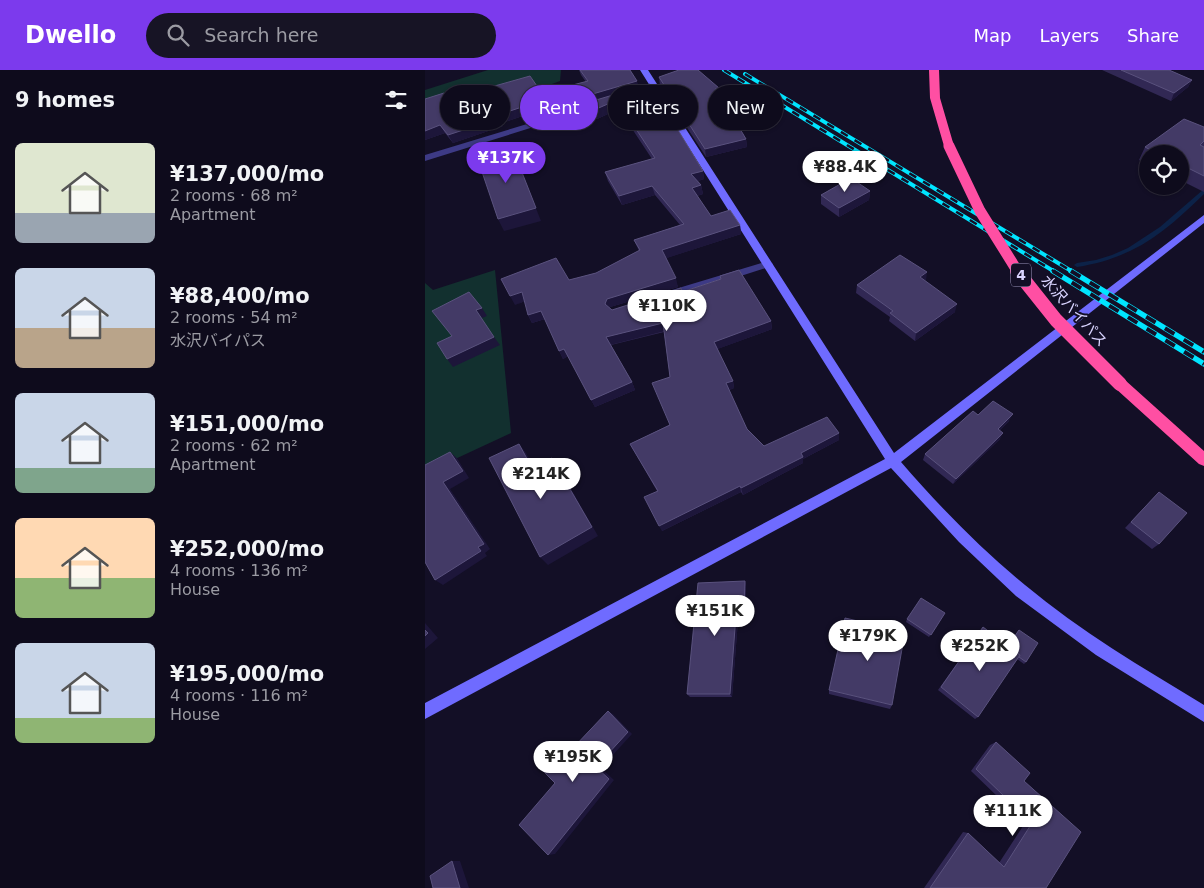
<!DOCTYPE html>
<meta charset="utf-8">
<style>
:root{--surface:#0e0b1c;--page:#171425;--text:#f1f3f6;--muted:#9b9ba3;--line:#2e2b3b;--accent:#7c3aed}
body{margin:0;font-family:"DejaVu Sans","Noto Sans JP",sans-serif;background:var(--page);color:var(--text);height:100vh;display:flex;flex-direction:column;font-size:19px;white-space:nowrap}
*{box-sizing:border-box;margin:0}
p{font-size:16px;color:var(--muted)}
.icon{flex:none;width:28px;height:28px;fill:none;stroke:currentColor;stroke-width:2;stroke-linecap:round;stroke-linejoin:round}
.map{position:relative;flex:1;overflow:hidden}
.details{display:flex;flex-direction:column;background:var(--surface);width:425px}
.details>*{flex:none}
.banner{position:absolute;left:15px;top:15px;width:475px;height:45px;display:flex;gap:10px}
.buttons{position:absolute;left:714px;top:75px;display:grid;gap:10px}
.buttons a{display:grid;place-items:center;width:50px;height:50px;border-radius:50%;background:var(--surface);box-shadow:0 1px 4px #0004,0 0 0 1px var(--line);font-size:25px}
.price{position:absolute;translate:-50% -42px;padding:0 11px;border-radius:18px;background:#fff;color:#222;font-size:16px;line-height:32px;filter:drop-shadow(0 1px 2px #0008)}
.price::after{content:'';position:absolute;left:50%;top:30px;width:15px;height:11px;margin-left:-8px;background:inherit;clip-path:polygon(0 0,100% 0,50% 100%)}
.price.current{background:var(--accent);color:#fff}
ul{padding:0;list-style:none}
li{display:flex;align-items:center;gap:15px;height:125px;padding:0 15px}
li span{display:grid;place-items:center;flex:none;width:140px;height:100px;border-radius:8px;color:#555}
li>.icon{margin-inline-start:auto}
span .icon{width:60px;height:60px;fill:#fffc;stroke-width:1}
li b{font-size:21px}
h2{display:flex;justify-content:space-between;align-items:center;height:60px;padding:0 15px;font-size:21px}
.pill{padding:0 18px;border-radius:22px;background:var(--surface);box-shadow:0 1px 4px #0004,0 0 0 1px var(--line);font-size:18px;line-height:45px}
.pill.current{background:var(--accent);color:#fff}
header{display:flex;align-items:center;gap:30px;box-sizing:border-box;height:70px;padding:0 25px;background:var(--accent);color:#fff}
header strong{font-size:24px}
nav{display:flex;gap:28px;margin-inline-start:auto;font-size:18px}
.search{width:350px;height:45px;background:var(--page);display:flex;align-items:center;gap:12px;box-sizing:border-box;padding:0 18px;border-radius:28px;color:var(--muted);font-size:19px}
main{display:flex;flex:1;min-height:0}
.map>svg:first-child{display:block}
.green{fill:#12302f}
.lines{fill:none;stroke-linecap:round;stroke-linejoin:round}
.stream{fill:#0c2248;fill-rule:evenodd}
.street{fill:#3d3a85;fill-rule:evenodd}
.secondary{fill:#6f6bff;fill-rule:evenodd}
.highway{fill:#ff4fa3;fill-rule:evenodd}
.rail-far1-casing{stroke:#00e5ff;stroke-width:4}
.rail-casing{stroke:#00e5ff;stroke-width:5.5}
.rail-far1{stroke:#130f26;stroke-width:2.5;stroke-dasharray:8;stroke-linecap:butt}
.rail{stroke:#130f26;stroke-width:4;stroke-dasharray:11;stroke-linecap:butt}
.highway-bridge-far1{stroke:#ff4fa3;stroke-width:11}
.highway-bridge{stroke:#ff4fa3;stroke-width:14}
.wall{fill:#312854}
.shaded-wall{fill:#1d163a}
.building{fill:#433a66;stroke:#5a527e}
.labels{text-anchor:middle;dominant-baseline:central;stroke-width:4;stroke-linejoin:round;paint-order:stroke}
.shield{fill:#130f26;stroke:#9e99be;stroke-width:1}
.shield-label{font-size:14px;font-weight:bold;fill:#d9d4ff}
.street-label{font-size:15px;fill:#d9d4ff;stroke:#130f26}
</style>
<header>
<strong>Dwello</strong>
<div class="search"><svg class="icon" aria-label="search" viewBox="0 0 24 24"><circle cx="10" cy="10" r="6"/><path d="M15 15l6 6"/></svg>Search here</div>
<nav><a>Map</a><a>Layers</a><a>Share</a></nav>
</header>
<main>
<section class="details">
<h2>9 homes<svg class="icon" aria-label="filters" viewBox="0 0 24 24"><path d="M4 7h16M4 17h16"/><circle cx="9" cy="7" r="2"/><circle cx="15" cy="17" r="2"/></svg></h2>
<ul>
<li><span style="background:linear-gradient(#dfe7d0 70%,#9aa5b1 0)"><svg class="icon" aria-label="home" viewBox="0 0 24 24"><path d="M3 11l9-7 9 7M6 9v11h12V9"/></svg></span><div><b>¥137,000/mo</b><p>2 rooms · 68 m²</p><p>Apartment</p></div></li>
<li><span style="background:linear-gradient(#c9d6e8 60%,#b9a48a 0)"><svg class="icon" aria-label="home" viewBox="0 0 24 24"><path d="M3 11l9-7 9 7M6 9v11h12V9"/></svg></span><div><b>¥88,400/mo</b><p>2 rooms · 54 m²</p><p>水沢バイパス</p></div></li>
<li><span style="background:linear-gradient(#c9d6e8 75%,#7fa58c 0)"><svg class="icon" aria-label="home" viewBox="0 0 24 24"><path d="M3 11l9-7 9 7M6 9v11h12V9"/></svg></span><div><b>¥151,000/mo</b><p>2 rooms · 62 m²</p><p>Apartment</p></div></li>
<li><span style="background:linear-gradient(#ffd9b3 60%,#8fb573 0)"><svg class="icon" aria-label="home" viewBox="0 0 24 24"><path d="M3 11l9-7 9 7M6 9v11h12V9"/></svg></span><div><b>¥252,000/mo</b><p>4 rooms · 136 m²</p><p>House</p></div></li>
<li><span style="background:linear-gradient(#c9d6e8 75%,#8fb573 0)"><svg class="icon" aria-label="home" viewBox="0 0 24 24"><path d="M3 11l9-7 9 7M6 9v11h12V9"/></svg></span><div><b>¥195,000/mo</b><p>4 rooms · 116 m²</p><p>House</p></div></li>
</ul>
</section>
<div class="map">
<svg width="779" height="818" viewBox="0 0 779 818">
<rect width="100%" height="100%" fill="#130f26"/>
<path class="green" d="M63 0H136L135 11 0 61V20Z
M70 200 86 363 0 403V213L8 220Z"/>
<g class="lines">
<path class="stream" d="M779 119V124C739 163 709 188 652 197L649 195 652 193 671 190 687 185 703 178 735 157Z"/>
<path class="street" d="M175 32 182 34 0 91V85Z
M343 191 348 194 347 196 241 230 236 226 237 223Z"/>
<path class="secondary" d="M215 0H223L469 383 779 145V153L476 392C514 436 555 478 600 515 655 561 718 598 779 635V652L671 585 591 526 534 472 466 398 0 649V633L460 389Z"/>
<path class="highway" d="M504 0H514L515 28 529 76 528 78 524 79 519 76 505 28Z
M695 309 700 310 779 381V396L774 394 690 318 688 314 690 310Z"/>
<g class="rail-far1-casing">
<path id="rail-far1" d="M299 0 630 202
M320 4 648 202"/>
</g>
<g class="rail-casing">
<path id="rail" d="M628 201 779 294
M646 201 779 282"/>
</g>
<use href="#rail-far1" class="rail-far1"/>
<use href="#rail" class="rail"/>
<path class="highway-bridge-far1" d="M524 76 555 141 593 202"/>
<path class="highway-bridge" d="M592 201 631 250 695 314"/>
</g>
<path class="wall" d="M154 0H205L214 17 278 101 279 109 273 111 276 115 278 124 272 126 286 146 315 155 316 164 241 188 253 217 185 237V238L187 240 257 222 295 209V206L346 251 347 259 292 279 308 311 309 318 304 320 322 359 339 376 414 363V370L378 389V393L318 425 316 422 237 461 232 421 205 374 244 355 245 307 239 262 186 275 207 312 210 320 170 337 143 286 138 289 120 249 107 253 103 245 100 231 90 235 144 210 171 203 214 181 209 170 255 155 230 125 197 135 183 111 180 102 227 89 194 39 172 49 164 42 161 34 156 36 143 25 140 17 161 12 156 5Z
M677 0H744L767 10 763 17 746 31Z
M234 7 295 26 307 42 308 48 321 69 322 77 281 87 235 16Z
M59 19 121 29 124 37 77 53 78 56 28 73 20 63 0 70V29L22 27Z
M779 57V122L755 110V84H722V94L714 90 720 77Z
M445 121 444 130 414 147 396 134V125Z
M500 211 530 242 490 271 464 251 465 247 431 223 432 215Z
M553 345 584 351 575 360V369L528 414 498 390 500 384Z
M734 422V474L727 479 700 458Z
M320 511 321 516 320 550H313L307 627H265L262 624Z
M520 543 504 567 481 552 482 549Z
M558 557 582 575 594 560 601 592 599 594 592 589 553 647 550 649 513 620Z
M404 620 467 635 465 639 404 624Z
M571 672 599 711 621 818H499L538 762 543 763 574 793 600 753 546 701 565 675Z"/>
<path class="shaded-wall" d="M767 10 763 17 746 31 749 23Z
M212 11 214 18 156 36 154 28Z
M294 18 295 26 290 19Z
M121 29 124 37 77 53 78 56 28 73 23 65 73 45Z
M192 30 194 39 172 49 169 40Z
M15 55 20 63 0 70V61Z
M321 69 322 77 281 87 280 79Z
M87 77 116 151 79 161 73 149Z
M278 101 279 109 268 113 266 104Z
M276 115 278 124 269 127 267 118Z
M227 116 230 125 197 135 194 126Z
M445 121 444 130 414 147V138Z
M315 155 316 164 239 189 237 180Z
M502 202 501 211 495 207Z
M251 208 253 217 185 237 183 243 180 234 182 229Z
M97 222 102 230 90 235 85 226Z
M532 234 530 242 490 271 491 263Z
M57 238 62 246 57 248 51 240Z
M116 241 120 249 107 253 103 245Z
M346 251 347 259 290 280 289 272Z
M238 253 240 261 185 275 181 267Z
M69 267 75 275 28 297 22 289Z
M139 279 144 286 138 289 134 281Z
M308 311 309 318 303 321 301 313Z
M207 312 210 320 170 337 166 330Z
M588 344 584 351 570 365 573 359Z
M414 363V370L378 389V393L318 425 316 418 376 383Z
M578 363 575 369 528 414 531 409Z
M94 374 101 383 115 408 107 398Z
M25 382 32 388 44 408 25 419 65 479 60 483 62 486 18 515 10 510 18 412Z
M127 388 134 398 173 466 123 495 115 487Z
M315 416 316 422 237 461 234 456Z
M320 511 321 516 320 550 319 545Z
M311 545 313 550 307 627 305 624Z
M0 553 13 568 0 579Z
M183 641 188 644 207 664 176 698 189 710 130 784 123 785 171 697Z
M143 671 149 673 154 678 149 677Z
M27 791H35L44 818H35Z"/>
<path class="building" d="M155 0H205L212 11 154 28 140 17 163 11Z
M254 0H273L294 18 290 19 307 42H305L321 69 280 79 234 7Z
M696 0H744L767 10 749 23Z
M105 6 121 29 73 45 75 48 23 65 15 55 0 61V29L19 23 22 27 56 16 59 19Z
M225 14 278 101 266 104 276 115 267 118 286 146 305 140 315 155 237 180 251 208 182 229 180 234 187 240 256 218 257 222 296 209 295 206 314 200 346 251 289 272 308 311 301 313 322 359 339 376 402 347 414 363 376 383 378 387 316 418 315 416 234 456 219 427 233 421 205 374 245 355 227 313 245 307 238 253 181 267 207 312 166 330 139 279 134 281 116 241 103 245 97 222 85 226 76 209 131 188 144 210 171 203 215 180 209 170 259 154 227 116 194 126 180 102 230 88 192 30 169 40 161 33Z
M759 49 779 57V71L775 75 779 77V106L755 94V84H733L720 77Z
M87 77 111 138 73 149 54 93 64 90 62 83Z
M426 108 445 121 414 138 396 125Z
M475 185 502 202 495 207 532 234 491 263 465 243 468 241 432 215Z
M44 222 57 238 51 240 69 267 22 289 12 273 27 266 7 241Z
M568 331 588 344 573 359 578 363 531 409 500 384 548 341 553 345Z
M94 374 107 398 127 388 167 457 115 487 64 388Z
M25 382 38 401 18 412 59 474 53 477 56 481 10 510 0 492V395Z
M734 422 762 443 734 474 706 452Z
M320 511 319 545H311L305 624H262L273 513Z
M496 528 520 543 506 565 482 549Z
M420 548 480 562 467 635 404 620Z
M558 557 595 585 553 647 516 617Z
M0 560 3 563 0 566Z
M594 560 613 573 601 592 594 587 595 585 583 576Z
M183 641 203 662 171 697 184 709 123 785 94 755 130 713 118 701 143 671 149 677Z
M571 672 605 703 599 711 656 762 621 818H505L543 763 579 797 607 753 551 699Z
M27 791 35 818H8L5 806Z"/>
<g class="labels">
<rect class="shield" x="586" y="193.5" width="20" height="23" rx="4"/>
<g class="shield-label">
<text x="596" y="205">4</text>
</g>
<g class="street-label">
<text transform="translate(649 241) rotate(48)">水沢バイパス</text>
</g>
</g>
</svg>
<div class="buttons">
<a><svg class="icon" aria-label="locate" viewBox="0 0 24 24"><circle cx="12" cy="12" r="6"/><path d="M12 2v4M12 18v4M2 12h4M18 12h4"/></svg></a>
</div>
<b class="price current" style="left:81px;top:114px">¥137K</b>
<b class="price" style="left:420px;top:123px">¥88.4K</b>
<b class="price" style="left:242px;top:262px">¥110K</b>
<b class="price" style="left:116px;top:430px">¥214K</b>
<b class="price" style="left:290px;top:567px">¥151K</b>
<b class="price" style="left:443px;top:592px">¥179K</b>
<b class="price" style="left:555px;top:602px">¥252K</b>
<b class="price" style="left:148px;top:713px">¥195K</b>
<b class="price" style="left:588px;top:767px">¥111K</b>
<div class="banner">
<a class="pill">Buy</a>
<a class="pill current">Rent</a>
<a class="pill">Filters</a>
<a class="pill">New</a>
</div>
</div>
</main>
